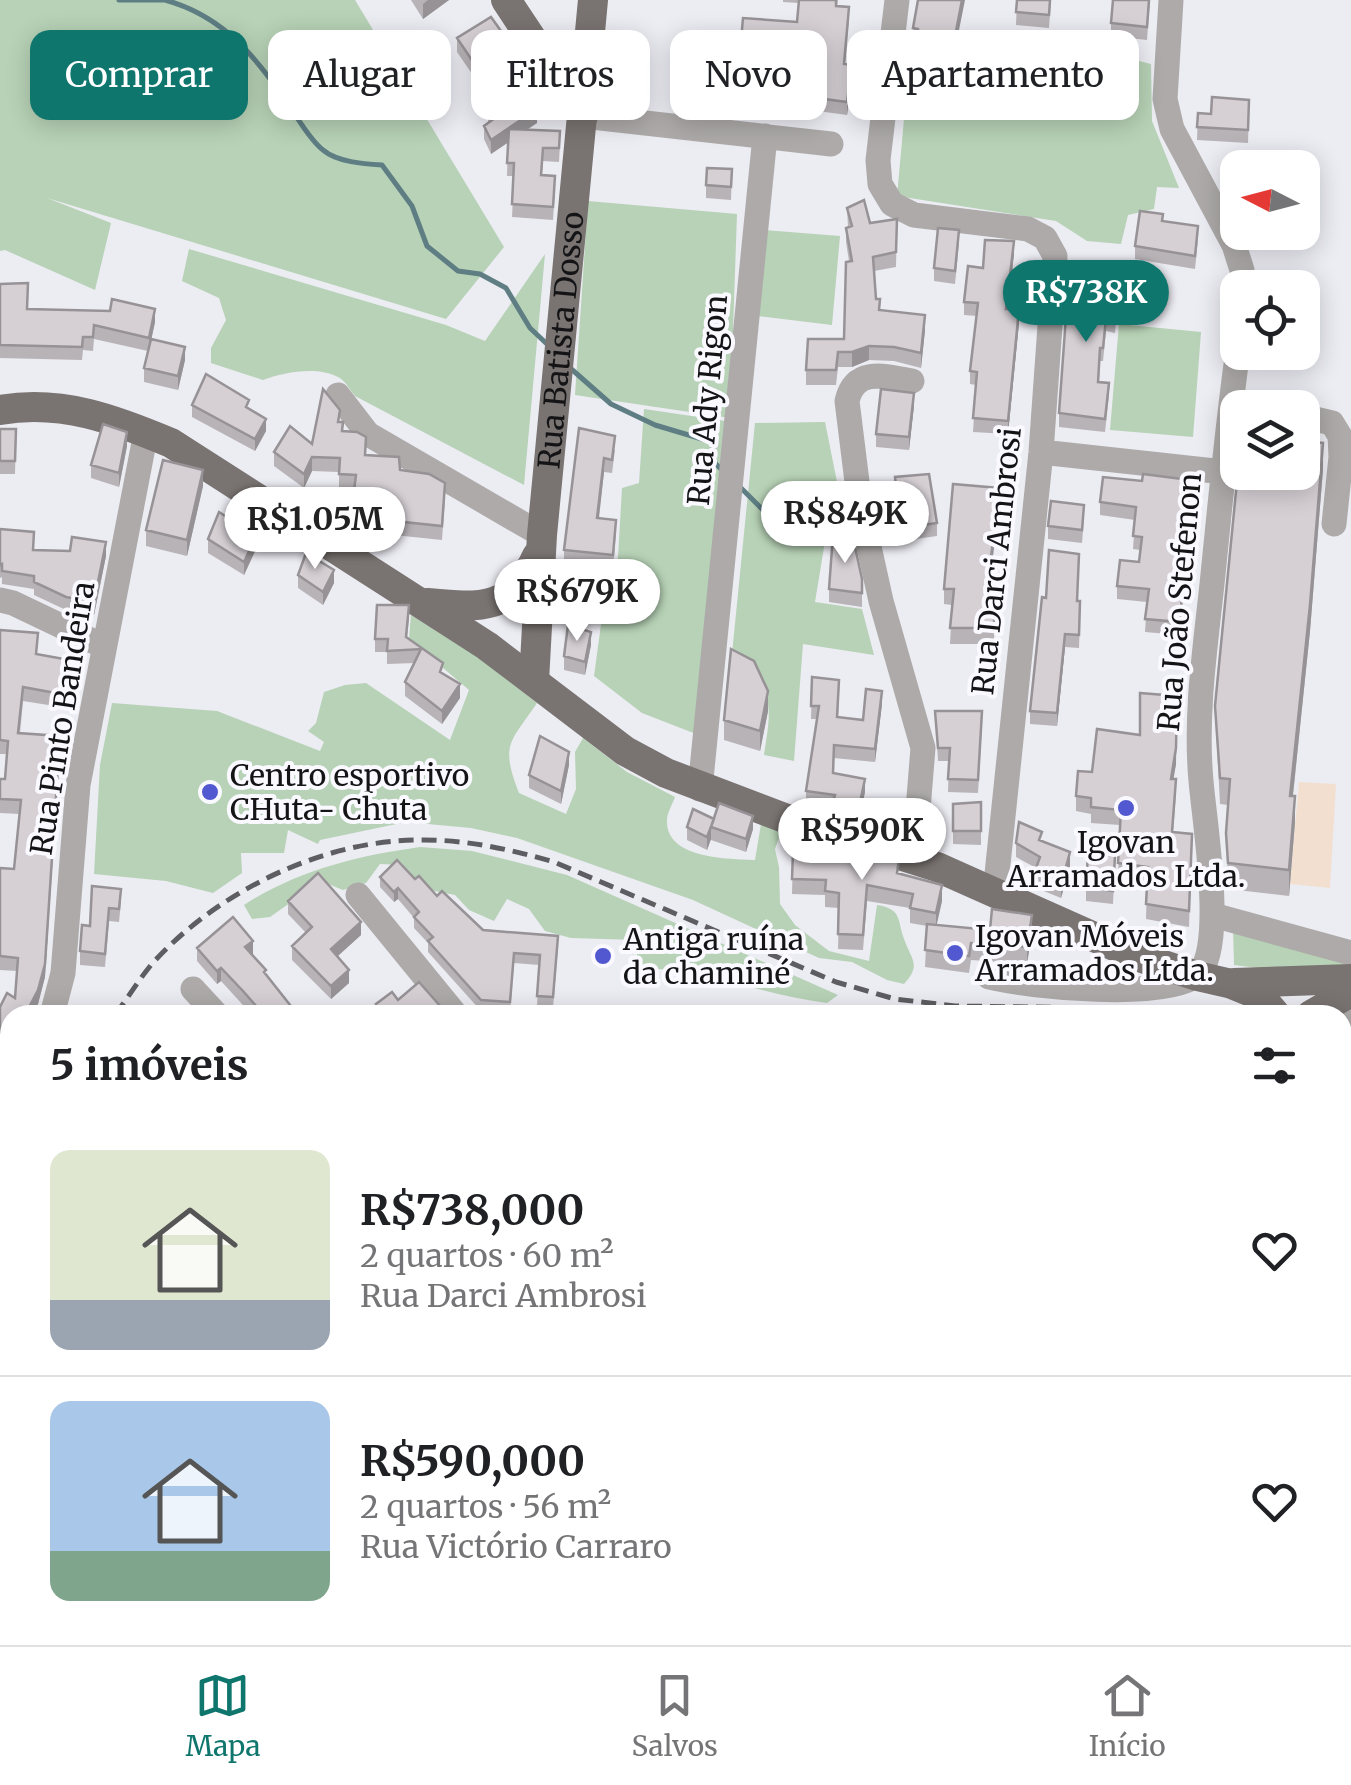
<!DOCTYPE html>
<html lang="pt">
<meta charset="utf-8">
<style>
:root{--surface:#fff;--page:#f2f2f2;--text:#202124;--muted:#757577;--line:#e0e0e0;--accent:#0f766e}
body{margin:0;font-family:Merriweather,serif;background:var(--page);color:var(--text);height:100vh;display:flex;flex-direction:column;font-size:38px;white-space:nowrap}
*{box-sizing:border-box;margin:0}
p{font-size:32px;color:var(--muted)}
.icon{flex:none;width:55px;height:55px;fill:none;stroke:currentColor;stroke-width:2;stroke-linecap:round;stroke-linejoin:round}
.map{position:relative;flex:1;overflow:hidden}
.sheet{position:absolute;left:0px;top:1005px;width:1352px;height:640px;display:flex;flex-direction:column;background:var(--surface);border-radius:30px 30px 0 0;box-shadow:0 5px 25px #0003}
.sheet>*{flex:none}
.top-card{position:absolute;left:30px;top:30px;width:1292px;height:90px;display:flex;gap:20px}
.needle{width:65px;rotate:276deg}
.buttons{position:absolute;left:1220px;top:150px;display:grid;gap:20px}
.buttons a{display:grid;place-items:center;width:100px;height:100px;border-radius:20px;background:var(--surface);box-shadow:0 5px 25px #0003;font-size:50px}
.price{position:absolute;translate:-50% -85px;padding:0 22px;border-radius:35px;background:#fff;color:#222;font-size:32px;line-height:65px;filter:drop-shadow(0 2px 5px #0008)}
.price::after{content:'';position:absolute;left:50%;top:60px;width:30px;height:22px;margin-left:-15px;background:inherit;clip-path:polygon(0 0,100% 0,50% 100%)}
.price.on{background:var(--accent);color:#fff}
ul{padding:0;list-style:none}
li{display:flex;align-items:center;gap:30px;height:250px;padding:0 50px}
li+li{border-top:2px solid var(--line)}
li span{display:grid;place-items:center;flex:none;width:280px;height:200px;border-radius:20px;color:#555}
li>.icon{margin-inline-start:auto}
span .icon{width:120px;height:120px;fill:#fffc;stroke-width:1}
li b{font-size:42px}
h2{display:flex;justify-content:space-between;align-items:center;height:120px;padding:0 50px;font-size:42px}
.chip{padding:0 35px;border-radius:20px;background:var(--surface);box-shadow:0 5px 25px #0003;font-size:35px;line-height:90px}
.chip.on{background:var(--accent);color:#fff}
.dock{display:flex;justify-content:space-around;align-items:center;height:140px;border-top:2px solid var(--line);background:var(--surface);font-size:28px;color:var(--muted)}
.dock a{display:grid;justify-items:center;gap:5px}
.dock .on{color:var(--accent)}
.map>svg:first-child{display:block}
.commercial{fill:#f2dfcf}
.green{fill:#b7d2b6}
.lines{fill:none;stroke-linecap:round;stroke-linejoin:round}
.stream{stroke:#5e7e84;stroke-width:5}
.minor{stroke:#adaaa9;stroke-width:25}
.major{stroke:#797371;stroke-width:30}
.rail{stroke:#5e5e62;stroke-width:5;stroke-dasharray:15 8;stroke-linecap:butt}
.wall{fill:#b8b3b7}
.shaded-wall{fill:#969295}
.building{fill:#d6d0d5;stroke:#969295;stroke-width:2.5}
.poi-dot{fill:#5258cf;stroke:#f9f9ff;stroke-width:4}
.labels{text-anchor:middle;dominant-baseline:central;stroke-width:8;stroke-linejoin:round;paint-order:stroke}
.street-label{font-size:30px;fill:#141417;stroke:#f9f9ff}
.poi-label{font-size:30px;fill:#141417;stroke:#f9f9ff;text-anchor:start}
</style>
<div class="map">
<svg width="1351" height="1645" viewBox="0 0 1351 1645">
<rect width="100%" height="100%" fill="#ececf3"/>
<path class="commercial" d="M1299 782 1336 784 1330 888 1290 884Z"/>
<path class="green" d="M0 0H355L504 247 446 319 47 198 111 223 95 290 5 250 0 251Z
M982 33 1092 49 1151 64 1152 121 1179 188 1157 187 1154 209 1128 215 1121 244 1087 241 1056 221 897 196 907 86 960 90Z
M588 201 737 214 730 418 575 395Z
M764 230 840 236 832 325 757 316Z
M189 249 446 325 485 341 545 254 524 485 355 396C350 390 345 380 338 377 317 366 284 372 263 380L211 363V348L226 320 219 298 182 281Z
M1119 324 1201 332 1193 437 1110 430Z
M644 409 732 422 696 734 642 713 594 676 602 617 556 592 560 571 617 575 622 488 639 483Z
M825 422 841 502 829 517 815 602 862 609 874 655 803 644 794 761 764 755C771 708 777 690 731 664L755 423Z
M411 615 479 658 537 703C510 743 500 744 519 793L566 814 576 789 575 752 583 738 627 772 675 797C673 803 667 813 667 820 665 859 729 859 755 860L762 818 783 827 775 849 779 867 780 904 795 925 829 951 869 961 877 905C902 909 897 919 904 939 911 959 922 965 904 984L887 980 852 962 819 958 693 900 517 838 471 828 406 822 320 840 318 844 288 830 284 853H241L242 873 213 893 166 881 94 874 100 765 112 703 217 711 320 751 324 742 308 731 316 723 324 692 345 685 366 683 450 740 469 690 409 639Z
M420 847 472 851 567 875 838 995 827 1003C763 995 701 968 637 968V940L571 938 545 931 529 909 507 899 494 921 469 910 455 895 424 889 403 865 380 864 366 883 343 890 321 881 270 917 252 919 244 905C298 870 357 856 420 847Z
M1233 929 1351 963 1314 975 1234 965Z"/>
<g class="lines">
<path class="stream" d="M119 0H163
M165 0C224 16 257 58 290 107 299 120 310 140 323 150 337 162 364 164 382 165L412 206 427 246 458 271 480 274 506 288 530 328 548 345
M569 367 611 404 655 425 712 442 715 463 721 469
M740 487 791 538"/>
<path class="minor" d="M897 0 878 160 880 184 892 204 914 215 1028 229 1045 238 1055 256 1041 452 995 893
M1171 0 1165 99 1172 129 1234 245 1242 270 1243 288
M583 116 831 144
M912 381C885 376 855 367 847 401L860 506 881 601 923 748 914 859
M338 395 368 434 542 535
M1302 416 1332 423 1340 436 1341 457 1334 524
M1041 452 1224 472
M0 600 13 603 103 646
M700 789 765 136
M358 895 456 1015
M1213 915 1351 953
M989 977C1028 987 1168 1001 1198 974 1226 950 1204 819 1201 781 1195 715 1205 650 1212 584 1220 506 1227 428 1238 350
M193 989 217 1015
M52 1015 63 973 78 785 146 432
M1342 1019 1351 1022
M1342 1054 1351 1058
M0 1173 10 1145
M1342 1192 1351 1199
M0 1528 10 1529
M1342 1557 1351 1470
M183 1645V1635
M442 1645 443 1635
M903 1645 904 1635
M1095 1645 1096 1635
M1334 1645 1335 1635"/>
<g class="major">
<path d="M506 0 583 116"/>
<path d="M0 410C62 399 116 420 171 443L487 646 625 751 666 773 787 819 937 867 1139 957 1197 976 1232 984 1259 995 1276 1015"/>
<path d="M427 603C481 608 512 611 537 556"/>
<path id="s1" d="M534 681 542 535 593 0"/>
<path d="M1234 983 1351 979"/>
<path d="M1311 1015 1351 992"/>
<path d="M0 1473 10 1464"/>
<path d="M722 1645V1635"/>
</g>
<path class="rail" d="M115 1015C127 999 138 981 151 965 215 893 320 841 417 840 464 839 509 849 554 862L836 982 895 999 955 1006 1174 1009 1235 1015
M1342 1043 1351 1047
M0 1308 10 1277"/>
</g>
<path class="wall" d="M411 0H449L423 19Z
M783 0H838L837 6 849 20 845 64 852 78 847 115 737 100V87L797 22 799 3 783 2Z
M918 0 956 48 962 62 958 88 913 82 916 42H913V28Z
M1017 0H1051L1049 28 1016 25Z
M1150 0 1147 40 1111 36V23Z
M457 38 528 82 521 88 537 123 527 129 560 144 559 162 543 161 542 175 555 190 553 220 512 217 514 176H507L508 142 491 154 484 139V126L488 123V109L494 106 457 52Z
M1198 113H1249L1248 143 1197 140Z
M732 169 731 200 706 198V185Z
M847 208 870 223 897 219 896 267 874 271 876 299 880 310 925 330 921 368 894 361 869 360 852 367H838L836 385H806V370L844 339 849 261 846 242V228L848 227Z
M1163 221 1198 239 1195 269 1135 259V246Z
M959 243 955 284 934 281V268Z
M1014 254 1008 309 1019 323 1008 434 973 432 976 385 970 384V371L977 316 964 315V302L983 268Z
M0 284 28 309 155 322 151 339 185 360 178 390 144 382V368L148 351 94 339 93 351 83 350 82 360 0 358Z
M1118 293 1115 333 1106 331 1103 361H1100L1099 382 1109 396 1105 432 1059 427V413Z
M192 405 249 409 266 431 255 451 192 417Z
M914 406 909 450 876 447V434Z
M340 422 343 431 366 455 400 470 445 498 442 540 384 534V540L350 536 354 489H339V472L312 471 304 488 274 466V452L312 444Z
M579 428 615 450 612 473 604 472 599 519 616 533 613 568 564 563V550Z
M0 429H16L15 474H0Z
M127 446 119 487 91 478V465Z
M1323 469 1310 631 1293 796 1295 822 1289 896 1228 889 1226 833 1228 805 1220 804 1215 706Z
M895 477 937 523V536L901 541 895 491Z
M203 486 187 556 146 546V530Z
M1190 493 1180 635 1145 632 1147 602 1117 599V586L1139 562 1140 550 1133 549 1135 520 1100 515V502Z
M999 503 992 566H995L994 644H950L952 605 944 604V589Z
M1084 518 1082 543 1048 539V526Z
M0 529 34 550 106 556 94 615 66 610 34 595V589L2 584V577L0 578Z
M208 539 256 549 244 575 208 553Z
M1079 567 1077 601 1080 614 1079 648 1065 647 1057 726 1030 724V711L1046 598Z
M298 575 334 583 323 605 298 588Z
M862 579V607L829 602V589Z
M409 619 407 637 443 674 460 698 442 724 405 696V682L415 663 387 664V652H375V639Z
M0 630 38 654 75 674 71 697 63 696 61 707 23 701 20 733 60 749 45 977 38 1004 10 1015V1078L7 1086 0 1083V1007L15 998 17 971 0 970V868L14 869 20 814 0 813V779H5L7 754H0Z
M591 645 585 675 564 670V656Z
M812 677 839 693 838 718 863 720 882 704 875 762 834 758 833 773 865 792 859 820 833 814V808L806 805V791L817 719H811Z
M768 711 760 751 724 740V720Z
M935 711 982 725 978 793 948 792 949 761H938Z
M1176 764 1173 779 1176 794 1173 832 1192 834 1189 927 1146 919 1147 882 1118 878 1120 825 1091 823V814L1076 811V796L1092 772Z
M569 765 561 804 529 788V775Z
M981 802V845L953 844V804Z
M714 819 753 829 746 852 711 840V839L707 850 687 840V827Z
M1042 841 1070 866 1061 898 1034 887V874L1036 868 1016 857V843Z
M793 852 899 874 942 901 936 925 990 930 1032 931 1027 964 971 960 969 973 925 967 927 926 910 923V908L867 901 863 950 838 949 839 908 825 907V895L792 894Z
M1115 856 1113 904 1086 901V887Z
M380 877 415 879 483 930 558 947 553 1008 537 1006 539 965 514 963 510 1013 481 1011 428 952V943L414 928V918L398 899 394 902 380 887Z
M92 886 121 902 119 922 109 921 105 967 80 965V951L90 926Z
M288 901 361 935 338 956 349 983 331 999 292 960V946L306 933 288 914Z
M197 948 253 954 266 975 298 1015H252L221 981 217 984 197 961Z
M398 1000 448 1015H376V1004Z
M10 1359V1430L0 1439V1383Z
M480 1635H695L694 1645H479Z"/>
<path class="shaded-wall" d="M428 0H449L423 19V4Z
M962 0H965L953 60V47Z
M852 65V78L847 115V102Z
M528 69V82L515 92V79Z
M537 109V123L491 154V140Z
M1014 241V254L1006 323V309Z
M155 309V322L149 351V338Z
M1019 309V323L1008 434V421Z
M925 315V330L921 368V353Z
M869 346V360L852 367V352Z
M185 347V360L178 390V376Z
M914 393V406L909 450V437Z
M266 419V431L255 451V439Z
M127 432V446L119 487V473Z
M1323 443V469L1310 631 1290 822V796Z
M312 457V471L304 488V474Z
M604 458V472L597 532V518Z
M203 470V486L187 556V540Z
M1190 480V493L1180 635V622Z
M999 488V503L990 581V566Z
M256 536V549L244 575V562Z
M106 542V556L94 615V602Z
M334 570V583L323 605V592Z
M591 632V645L585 675V662Z
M1065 634V647L1057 726V713Z
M75 661V674L71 697V683Z
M460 684V698L442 724V711Z
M768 691V711L760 751V731Z
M882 691V704L875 762V749Z
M1177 696 1176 764 1171 794V779Z
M60 736 45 977 38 1004 33 1015H25Z
M569 752V765L561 804V791Z
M865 779V792L859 820V807Z
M1295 796V822L1289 896V870Z
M753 816V829L746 852V839Z
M711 827V839L707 850V837Z
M1070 852V866L1061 898V885Z
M942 885V901L936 928V913Z
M398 888V899L394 902V892Z
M1032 915V931L1027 964V947Z
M361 922V935L331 962V949Z
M253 941V954L245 960V947Z
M221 968V981L217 984V971Z
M349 970V983L331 999V986Z
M10 1064V1078L7 1086V1072Z
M10 1415V1430L0 1439V1424Z"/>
<path class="building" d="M799 0H836V6L849 7 844 64 852 65 847 102 737 87 743 18 797 22Z
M918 0H962L953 47 962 48 958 75 913 69 918 29 913 28Z
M1017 0H1050L1049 15 1016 12Z
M1113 0H1149L1147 27 1111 23Z
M491 17 528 69 515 79 537 109 491 140 484 126 495 118 488 109 500 102 457 38Z
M1212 97 1249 100 1248 130 1197 127 1198 113 1211 114Z
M509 129 560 131 559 148H543L541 175 555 176 553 207 512 204 514 163H507Z
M707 168 732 169 731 187 706 185Z
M864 200 870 223 897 219 896 252 873 257 876 299H880L879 310 925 315 921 353 894 347 869 346 852 352H838L836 370H806L808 339H844L846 262 852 261 846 228 852 226 847 208Z
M1140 211 1163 214 1162 221 1198 226 1195 256 1135 246Z
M938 228 959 230 955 271 934 268Z
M985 240 1014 241 1006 309H1019L1008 421 973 418 977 372 970 371 978 303 964 302 968 266 983 268Z
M1069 275 1118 280 1115 319 1106 318 1103 348H1100L1098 382 1109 383 1105 419 1059 413Z
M28 283 27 309 110 311 112 299 155 309 149 338 94 325 93 337H83L82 347 0 345V284Z
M151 339 185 347 178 376 144 368Z
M206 374 249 400 246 407 266 419 255 439 192 405Z
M323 389 340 410 338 422H343L342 431 357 432 366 437 365 455 399 457 400 470 429 474 445 483 442 526 384 520V526L350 522 356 475 339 474 340 458 312 457 304 474 274 452 290 426 312 444Z
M881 389 914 393 909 437 876 434Z
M103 424 127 432 119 473 91 465Z
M579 428 615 436 612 460 604 458 597 518 616 520 613 555 564 550Z
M0 429H16L15 461H0Z
M1302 441 1323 443 1310 605 1290 796H1295L1289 870 1228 863 1226 833 1230 779 1220 778 1215 706 1238 471V472H1302Z
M163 460 203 470 187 540 146 530Z
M929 474 937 523 901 528 895 477Z
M1143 474 1190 480 1180 622 1145 619 1149 589 1117 586 1120 560 1139 562 1142 537 1133 536 1136 507 1100 502 1103 477 1142 481Z
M953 484 999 488 990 566H995L994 628H950L954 589H944Z
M1051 501 1084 505 1082 530 1048 526Z
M219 512 256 536 244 562 208 539Z
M0 529 34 532 33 550 70 551 72 537 106 542 94 602 66 597 34 582V576L2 571V564L0 565Z
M833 535 853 538 862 579V593L829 589Z
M1049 550 1079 554 1077 601H1080L1079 635 1065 634 1057 713 1030 711 1042 597 1046 598Z
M306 553 334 570 323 592 298 575Z
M377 605H409L406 637 443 663 440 672 460 684 442 711 405 682 421 649 387 651 388 639H375Z
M568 625 591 632 585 662 564 656Z
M0 630 38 633 36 654 75 661 71 683 63 682 61 694 23 687 18 733 60 736 45 964 38 990 25 1015H10V1064L7 1072 0 1070V1007L7 993 15 998 18 958 0 956V868L14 869 21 800 0 799V779H5L8 741 0 740Z
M731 649 754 661 768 691 760 731 724 720Z
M812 677 839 680 837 717 863 720 866 689 882 691 875 749 834 745 833 773 865 779 859 807 833 801 835 795 806 791 819 706H811Z
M1140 693 1177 696 1176 748 1171 779H1176L1172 832 1192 834 1189 911 1146 904 1148 867 1118 863 1121 810 1091 807V798L1076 796 1078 771 1092 772 1097 729 1140 735Z
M935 711H982L978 780 948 779 950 748H938Z
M540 736 569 752 561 791 529 775Z
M981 802V831H953V804Z
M719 803 753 816 746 839 711 827Z
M693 809 714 819 707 837 687 827Z
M1019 822 1042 832 1039 840 1070 852 1061 885 1034 874 1040 857 1016 843Z
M865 848 899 859 897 873 942 885 936 913 910 908 913 894 867 885 863 935 838 934 839 893 825 891 826 880 792 879 793 852H829L863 859Z
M1088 853 1115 856 1113 891 1086 887Z
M397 860 415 879 419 876 437 896 442 891 483 930 558 936 553 997 537 996 540 955 514 953 510 1002 481 1000 428 941 433 937 414 917 419 912 398 888 394 892 380 877Z
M318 873 361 922 331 949 349 970 331 986 292 946 312 927 288 901Z
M92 886 121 889 119 909 109 908 105 954 80 951 82 925 90 926Z
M992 909 1032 915 1027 947 971 943 969 956 925 950 927 924 990 930Z
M233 917 253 941 245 947 266 970 264 972 298 1015H264L243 991 221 968 217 971 197 948Z
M419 982 448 1015H386L376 1004 392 992 398 1000Z
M10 1359V1415L0 1424V1404L7 1398 0 1390V1383Z
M480 1635H639V1645H479Z
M1143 1635H1258L1257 1645H1142Z"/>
<g class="poi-dot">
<circle cx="210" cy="792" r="10"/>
<circle cx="1126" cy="808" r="10"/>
<circle cx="955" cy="953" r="10"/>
<circle cx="603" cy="956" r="10"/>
</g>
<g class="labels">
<g class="street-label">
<text stroke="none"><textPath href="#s1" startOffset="342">Rua Batista Dosso</textPath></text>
<text transform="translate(707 400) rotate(-85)">Rua Ady Rigon</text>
<text transform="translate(996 561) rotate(-84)">Rua Darci Ambrosi</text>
<text transform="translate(1179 602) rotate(-85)">Rua João Stefenon</text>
<text transform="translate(62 718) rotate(-81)">Rua Pinto Bandeira</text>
</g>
<g class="poi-label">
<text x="230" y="775">Centro esportivo<tspan x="230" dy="34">CHuta- Chuta</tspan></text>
<text x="1126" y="842" text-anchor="middle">Igovan<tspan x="1126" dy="34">Arramados Ltda.</tspan></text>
<text x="975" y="936">Igovan Móveis<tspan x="975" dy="34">Arramados Ltda.</tspan></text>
<text x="623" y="939">Antiga ruína<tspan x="623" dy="34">da chaminé</tspan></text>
</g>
</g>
</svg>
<div class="buttons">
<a><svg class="needle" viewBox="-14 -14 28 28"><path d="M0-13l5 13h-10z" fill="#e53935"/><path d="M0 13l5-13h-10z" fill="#757577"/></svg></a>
<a><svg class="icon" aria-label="locate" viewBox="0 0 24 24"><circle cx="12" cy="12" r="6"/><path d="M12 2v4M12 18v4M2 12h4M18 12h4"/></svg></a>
<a><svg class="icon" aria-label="layers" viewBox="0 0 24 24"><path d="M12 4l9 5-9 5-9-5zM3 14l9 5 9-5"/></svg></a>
</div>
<b class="price on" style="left:1086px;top:345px">R$738K</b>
<b class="price" style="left:845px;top:566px">R$849K</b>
<b class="price" style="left:315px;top:572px">R$1.05M</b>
<b class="price" style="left:577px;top:644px">R$679K</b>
<b class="price" style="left:862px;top:883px">R$590K</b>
<div class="top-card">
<a class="chip on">Comprar</a>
<a class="chip">Alugar</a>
<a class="chip">Filtros</a>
<a class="chip">Novo</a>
<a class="chip">Apartamento</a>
</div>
<section class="sheet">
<h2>5 imóveis<svg class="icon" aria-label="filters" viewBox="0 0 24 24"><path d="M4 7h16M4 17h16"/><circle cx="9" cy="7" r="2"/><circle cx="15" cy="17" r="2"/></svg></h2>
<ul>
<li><span style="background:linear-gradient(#dfe7d0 75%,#9aa5b1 0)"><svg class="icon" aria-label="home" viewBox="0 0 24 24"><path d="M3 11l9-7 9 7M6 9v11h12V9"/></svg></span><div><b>R$738,000</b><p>2 quartos · 60 m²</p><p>Rua Darci Ambrosi</p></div><svg class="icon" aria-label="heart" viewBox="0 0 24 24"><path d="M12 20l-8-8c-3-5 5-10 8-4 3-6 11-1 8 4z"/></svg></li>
<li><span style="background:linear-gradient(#a9c7e8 75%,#7fa58c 0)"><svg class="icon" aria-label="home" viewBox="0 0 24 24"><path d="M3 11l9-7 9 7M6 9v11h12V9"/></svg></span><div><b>R$590,000</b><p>2 quartos · 56 m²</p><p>Rua Victório Carraro</p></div><svg class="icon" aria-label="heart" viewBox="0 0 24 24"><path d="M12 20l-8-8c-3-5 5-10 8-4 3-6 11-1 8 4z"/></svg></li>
</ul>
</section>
</div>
<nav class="dock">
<a class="on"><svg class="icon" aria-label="map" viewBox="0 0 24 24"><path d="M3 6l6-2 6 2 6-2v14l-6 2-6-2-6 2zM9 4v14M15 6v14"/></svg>Mapa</a>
<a><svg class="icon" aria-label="saved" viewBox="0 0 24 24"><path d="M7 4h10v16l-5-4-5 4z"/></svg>Salvos</a>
<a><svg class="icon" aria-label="home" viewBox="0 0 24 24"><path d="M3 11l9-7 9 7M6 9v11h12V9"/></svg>Início</a>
</nav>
